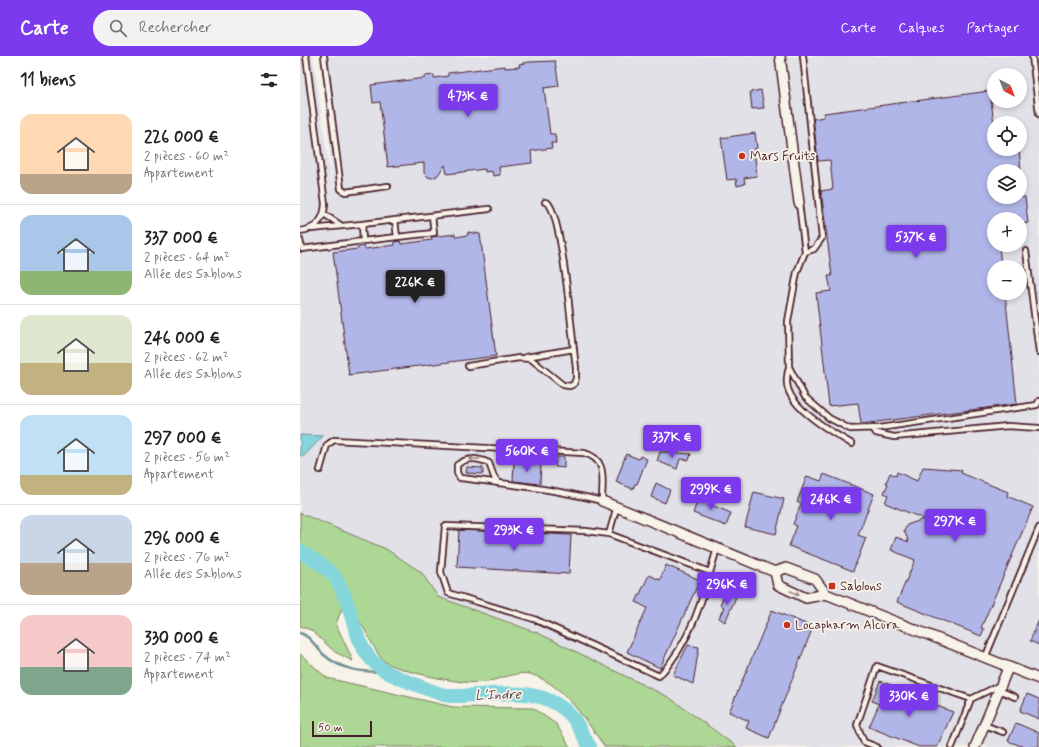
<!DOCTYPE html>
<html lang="fr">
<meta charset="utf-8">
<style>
:root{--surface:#fff;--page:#f2f2f2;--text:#222;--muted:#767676;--line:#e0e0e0;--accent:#7c3aed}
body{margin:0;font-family:Mynerve,sans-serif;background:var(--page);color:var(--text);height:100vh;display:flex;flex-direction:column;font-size:15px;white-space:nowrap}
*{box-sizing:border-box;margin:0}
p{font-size:13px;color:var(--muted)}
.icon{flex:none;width:22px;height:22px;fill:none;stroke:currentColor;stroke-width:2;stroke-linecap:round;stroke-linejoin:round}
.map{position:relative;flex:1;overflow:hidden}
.panel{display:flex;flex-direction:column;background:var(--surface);width:300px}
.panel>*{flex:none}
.needle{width:26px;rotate:138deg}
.tools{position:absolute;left:687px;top:12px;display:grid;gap:8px}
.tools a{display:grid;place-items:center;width:40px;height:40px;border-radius:50%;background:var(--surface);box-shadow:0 2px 6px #0003;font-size:20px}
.scale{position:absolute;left:12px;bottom:10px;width:60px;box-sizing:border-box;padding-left:4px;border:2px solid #4a1f2b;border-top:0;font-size:11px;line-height:14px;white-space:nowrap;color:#4a1f2b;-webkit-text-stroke:3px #f7f3e8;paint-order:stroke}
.price{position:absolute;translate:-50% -34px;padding:0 9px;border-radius:4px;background:var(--accent);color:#fff;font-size:13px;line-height:26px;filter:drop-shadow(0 1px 2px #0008)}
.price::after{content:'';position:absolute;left:50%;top:24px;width:12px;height:9px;margin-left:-6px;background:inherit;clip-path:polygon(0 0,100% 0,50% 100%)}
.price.active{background:#222;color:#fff}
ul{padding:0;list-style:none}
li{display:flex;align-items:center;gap:12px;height:100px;padding:0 20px}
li+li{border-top:1px solid var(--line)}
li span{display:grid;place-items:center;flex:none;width:112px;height:80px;border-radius:12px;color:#555}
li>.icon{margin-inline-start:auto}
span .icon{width:48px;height:48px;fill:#fffc;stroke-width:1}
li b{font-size:17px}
h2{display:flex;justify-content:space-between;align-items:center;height:48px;padding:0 20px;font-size:17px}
header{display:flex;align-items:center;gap:24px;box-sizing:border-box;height:56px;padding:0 20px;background:var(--accent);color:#fff}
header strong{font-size:19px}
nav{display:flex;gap:22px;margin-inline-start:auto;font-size:14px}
.search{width:280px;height:36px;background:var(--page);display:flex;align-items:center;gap:10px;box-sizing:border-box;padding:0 14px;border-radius:22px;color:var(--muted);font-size:15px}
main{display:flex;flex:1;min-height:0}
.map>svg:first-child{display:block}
.built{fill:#e2e1e8;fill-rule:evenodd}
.green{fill:#add794;stroke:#7c7b60}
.water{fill:#85d6dc;stroke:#6d8d95}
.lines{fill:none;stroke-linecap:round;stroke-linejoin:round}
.stream{stroke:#6d8d95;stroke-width:2.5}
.river{stroke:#85d6dc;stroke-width:14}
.building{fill:#b1b6e8;stroke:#4a1f2b}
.lane-casing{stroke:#4a1f2b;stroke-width:8}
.street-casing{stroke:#4a1f2b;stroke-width:12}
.lane{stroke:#f7f3e8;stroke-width:4.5}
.street{stroke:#f7f3e8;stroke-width:9}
.oneway{fill:#a0898a}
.poi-dot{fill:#c8321e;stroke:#f7f3e8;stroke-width:1.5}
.labels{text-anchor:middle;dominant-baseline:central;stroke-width:3.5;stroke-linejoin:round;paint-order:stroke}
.poi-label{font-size:13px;fill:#4a1f2b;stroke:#f7f3e8;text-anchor:start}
.water-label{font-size:14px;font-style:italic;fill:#594d57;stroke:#f7f3e8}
</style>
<header>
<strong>Carte</strong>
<div class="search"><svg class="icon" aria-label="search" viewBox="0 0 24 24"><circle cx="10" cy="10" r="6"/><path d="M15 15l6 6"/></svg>Rechercher</div>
<nav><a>Carte</a><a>Calques</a><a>Partager</a></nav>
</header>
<main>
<section class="panel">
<h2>11 biens<svg class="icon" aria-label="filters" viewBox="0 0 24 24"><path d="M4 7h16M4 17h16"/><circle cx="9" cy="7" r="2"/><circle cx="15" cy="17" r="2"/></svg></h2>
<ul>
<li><span style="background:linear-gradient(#ffd9b3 75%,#b9a48a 0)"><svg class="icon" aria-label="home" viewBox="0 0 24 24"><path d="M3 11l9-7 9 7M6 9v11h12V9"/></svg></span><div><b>226 000 €</b><p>2 pièces · 60 m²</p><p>Appartement</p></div></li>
<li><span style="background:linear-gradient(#a9c7e8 70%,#8fb573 0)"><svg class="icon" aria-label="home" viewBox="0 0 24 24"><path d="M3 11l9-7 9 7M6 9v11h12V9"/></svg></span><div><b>337 000 €</b><p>2 pièces · 64 m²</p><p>Allée des Sablons</p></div></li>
<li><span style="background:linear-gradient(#dfe7d0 60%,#c2b280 0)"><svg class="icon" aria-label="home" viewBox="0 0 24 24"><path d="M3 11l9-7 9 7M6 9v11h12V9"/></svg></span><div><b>246 000 €</b><p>2 pièces · 62 m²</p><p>Allée des Sablons</p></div></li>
<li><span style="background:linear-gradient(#bfe0f5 75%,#c2b280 0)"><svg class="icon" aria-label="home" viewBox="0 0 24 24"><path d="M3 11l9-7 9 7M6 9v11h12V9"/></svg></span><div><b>297 000 €</b><p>2 pièces · 56 m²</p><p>Appartement</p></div></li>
<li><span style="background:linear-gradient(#c9d6e8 60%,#b9a48a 0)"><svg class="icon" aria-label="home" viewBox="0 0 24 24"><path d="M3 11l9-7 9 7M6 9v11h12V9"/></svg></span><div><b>296 000 €</b><p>2 pièces · 76 m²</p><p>Allée des Sablons</p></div></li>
<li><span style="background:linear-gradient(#f6c9c9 65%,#7fa58c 0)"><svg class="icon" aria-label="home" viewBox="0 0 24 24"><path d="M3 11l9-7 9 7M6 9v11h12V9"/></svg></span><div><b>330 000 €</b><p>2 pièces · 74 m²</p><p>Appartement</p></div></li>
</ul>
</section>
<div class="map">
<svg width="739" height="691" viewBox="0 0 739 691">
<rect width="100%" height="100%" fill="#f7f3e8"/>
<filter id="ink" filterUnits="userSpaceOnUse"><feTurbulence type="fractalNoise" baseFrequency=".025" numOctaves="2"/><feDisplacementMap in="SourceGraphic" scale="8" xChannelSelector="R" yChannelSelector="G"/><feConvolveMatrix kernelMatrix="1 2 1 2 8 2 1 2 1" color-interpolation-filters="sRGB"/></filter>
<g filter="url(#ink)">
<path class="built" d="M0 0H13L33 137 22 0H739V691H690L684 689 683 691H438L370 642 238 577 138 541 121 516 86 493 0 457ZM694 19H720V45H694ZM694 67H720V93H694ZM694 115H720V141H694ZM694 163H720V189H694ZM694 211H720V237H694Z"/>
<path class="green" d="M0 457 86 493 121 516 138 541 238 577 370 642 437 691H305C285 664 264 628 230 618 218 615 197 624 185 626 166 630 102 616 85 606 77 601 66 573 59 565 55 560 47 556 42 552L36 568 53 605 35 596 11 574 0 570Z
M0 598 27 622 153 651 233 652 256 668 270 691H0Z"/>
<path class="water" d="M0 379 23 380 4 400H0Z"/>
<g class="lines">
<path class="stream" d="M0 577C10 580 15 590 23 598 41 615 63 616 87 616"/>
<path class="river" d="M0 495C11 503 29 511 36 523 57 555 50 596 87 616 96 621 140 639 149 640 192 641 241 625 273 662 279 670 284 682 290 691"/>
</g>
<path class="building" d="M255 5 259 30 244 32 250 78H255L256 87H251L252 92 231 95 232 107 199 111 200 119 193 120 192 115 185 116V113L147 118 145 109 137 120 132 122 128 121 124 117V107L88 111 80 46 73 47 71 29 125 22V20L134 19V22L148 20V17L205 10V12L220 11 219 8 229 6Z
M461 34 464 52 452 53 450 36Z
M690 35 694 68V93H719L721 115H694V141H725L728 167 720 168V163H694V189H699L701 211H694V237H705L717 348 561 368 558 347 529 350 516 237 531 235 528 220H532L521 135 533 133 530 104 518 105 513 63 524 61V57Z
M455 77 457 92 454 93 457 120 444 122 445 128 437 130 436 123 427 124 421 82Z
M168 176 180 178 196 300 49 319 33 196 58 193V191L64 190 65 193 95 189 94 186 100 185 101 188 132 184 131 181 155 178 156 181 168 179Z
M360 396H366L391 398 389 404 380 403 377 413 357 405Z
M326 398 339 403 340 400 347 403 337 428H335L333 433 316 426Z
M256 401H264V412L255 411Z
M214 406 241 408 240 428 213 425Z
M167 411 183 412V418L166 417Z
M623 411 662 414 661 417 708 436 707 440 733 451 681 572 684 573 681 580 597 546 615 504 591 494 596 481 609 486 604 475 607 469 624 463 585 447 588 439 584 437 588 428 586 427 590 417 596 420 597 416 617 425Z
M524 418 574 438 558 479 566 482 553 515 489 490 497 470 493 468 501 448 497 446 507 420 521 425Z
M356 427 370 434 365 447 351 441Z
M454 436 484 443 476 478 445 471Z
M400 438 411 442 409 448 431 457 426 470 393 457Z
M159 474 271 479 269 518 157 511Z
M366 509 400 524 360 612 327 596 347 552 336 546 349 519 360 524Z
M425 536 436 541 425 566 419 562 424 551 420 549Z
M472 554 513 571 469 682 446 672 449 665 429 656Z
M739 564V589L730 585Z
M388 589 399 591 393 628 373 619Z
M580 625 591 629 590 632 653 656 637 691H619L569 671 579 648 572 645Z
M727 638 739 643V663L720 655Z
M716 667 739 677V691H724L708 685Z"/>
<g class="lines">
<g class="lane-casing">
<path id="lane" d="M24 0 41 133 45 136 88 130
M503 0 522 182 514 193 505 196
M732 0 739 58
M499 147 505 196 497 216 488 265 489 311 505 341 529 362 550 373 579 372 737 349 739 345
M62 168 189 153
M11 173 42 170
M0 175C16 173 24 165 25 148L6 0
M97 181 134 177 132 160
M0 184 2 193 63 185 62 168 42 170 24 158
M63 185 97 181 95 164
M726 195 739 296
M226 301 274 293
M168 310 219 302 231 303 263 329 270 330 274 328 276 322V312C272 283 263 163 248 147L245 146
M489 311C488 315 487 319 487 323 484 350 532 376 552 388
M573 372 576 377 594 381 708 370 739 372
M20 414 27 389 34 384 284 397C308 403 302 424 302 445 255 433 208 428 160 422L157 417V409C167 401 177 402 189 407L194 421 199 427
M317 450 309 478 286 475 145 470 141 516 148 537 234 563 359 620C393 584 404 538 417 492
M309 478 410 516
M685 602 739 472
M699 634 715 641
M684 669 703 676
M577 691 564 686 557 669 577 610 671 643
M652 691 671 643 700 629"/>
</g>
<g class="street-casing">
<path id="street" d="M480 0 499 147
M302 445 475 516 486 512 515 523 526 538 739 623
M475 516 478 529 506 542 526 538
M675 691 708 612"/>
</g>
<use href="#lane" class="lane"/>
<use href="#street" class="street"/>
</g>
<defs><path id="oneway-solid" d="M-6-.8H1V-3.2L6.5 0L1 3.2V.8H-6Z"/></defs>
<g class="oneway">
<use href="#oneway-solid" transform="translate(174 403) rotate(-179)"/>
<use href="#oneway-solid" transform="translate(495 537) rotate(24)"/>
</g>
</g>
<g class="poi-dot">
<circle cx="442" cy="100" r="4"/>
<rect x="528" y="526" width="8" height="8" rx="2"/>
<circle cx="487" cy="569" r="4"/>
</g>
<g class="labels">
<g class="poi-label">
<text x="450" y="100">Mars Fruits</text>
<text x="540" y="530">Sablons</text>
<text x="495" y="569">Locapharm Alcura</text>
</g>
<g class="water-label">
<text transform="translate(198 639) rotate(-1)">L'Indre</text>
</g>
</g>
</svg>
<div class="tools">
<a><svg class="needle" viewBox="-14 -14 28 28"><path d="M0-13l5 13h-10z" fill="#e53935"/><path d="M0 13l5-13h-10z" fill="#767676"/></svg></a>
<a><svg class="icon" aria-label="locate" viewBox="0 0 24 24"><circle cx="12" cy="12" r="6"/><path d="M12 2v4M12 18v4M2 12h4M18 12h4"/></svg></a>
<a><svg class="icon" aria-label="layers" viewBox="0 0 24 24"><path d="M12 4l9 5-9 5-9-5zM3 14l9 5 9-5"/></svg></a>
<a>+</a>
<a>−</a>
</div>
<div class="scale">50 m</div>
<b class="price" style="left:168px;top:62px">473K €</b>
<b class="price" style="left:616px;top:203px">537K €</b>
<b class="price active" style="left:115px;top:248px">226K €</b>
<b class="price" style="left:372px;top:403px">337K €</b>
<b class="price" style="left:227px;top:417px">560K €</b>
<b class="price" style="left:411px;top:455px">299K €</b>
<b class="price" style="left:531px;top:465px">246K €</b>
<b class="price" style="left:655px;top:487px">297K €</b>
<b class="price" style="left:214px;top:496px">293K €</b>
<b class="price" style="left:427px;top:550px">296K €</b>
<b class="price" style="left:609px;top:662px">330K €</b>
</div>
</main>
